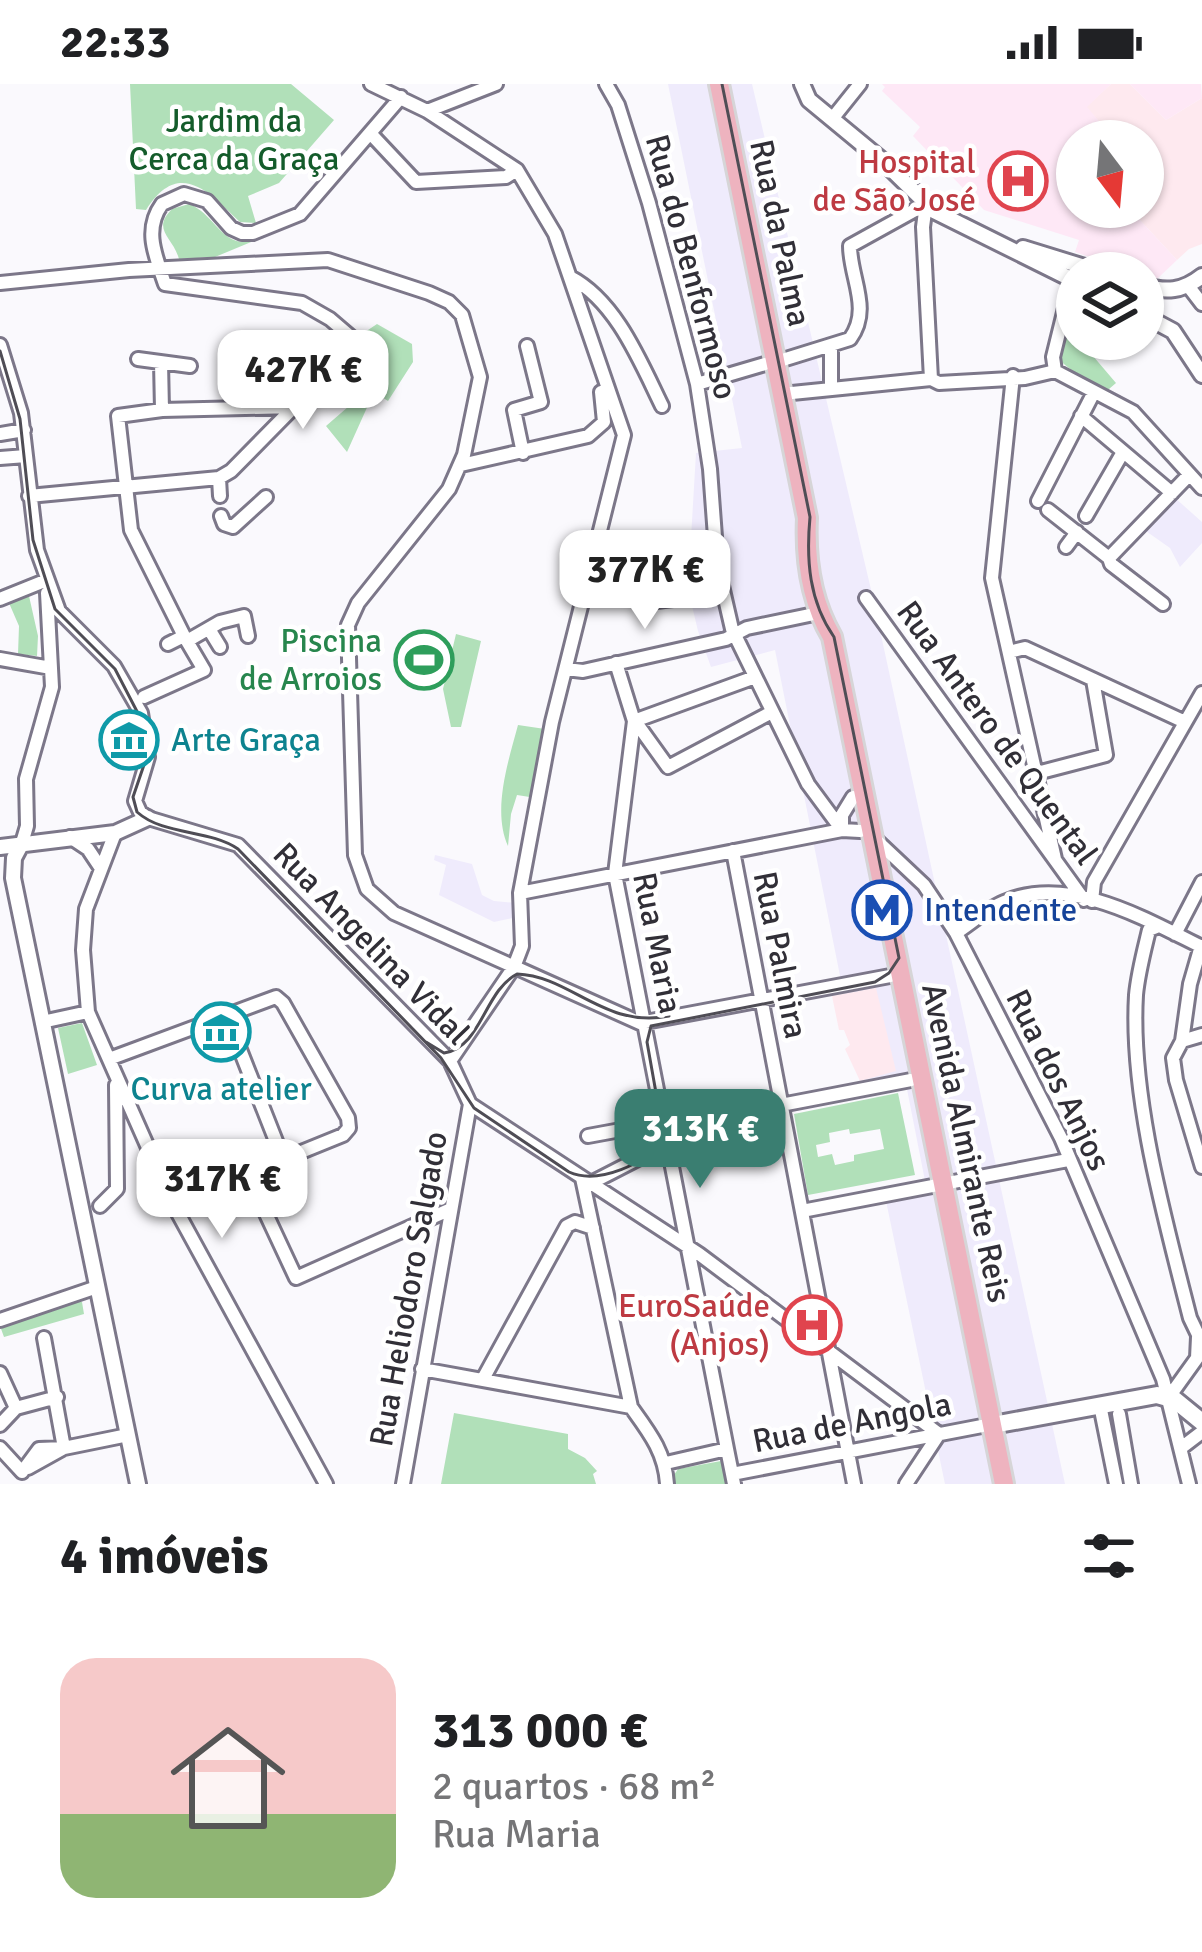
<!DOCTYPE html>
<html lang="pt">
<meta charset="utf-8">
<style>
:root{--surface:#fff;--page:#f2f2f2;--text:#202124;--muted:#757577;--accent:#3a7e71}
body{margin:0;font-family:Signika,sans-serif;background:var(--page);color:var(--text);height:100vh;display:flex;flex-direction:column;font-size:45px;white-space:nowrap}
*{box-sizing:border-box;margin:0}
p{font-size:39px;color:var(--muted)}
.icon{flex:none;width:66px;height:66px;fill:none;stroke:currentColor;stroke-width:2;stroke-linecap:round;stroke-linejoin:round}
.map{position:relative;height:1400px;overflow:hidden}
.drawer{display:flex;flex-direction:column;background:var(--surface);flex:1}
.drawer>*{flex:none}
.needle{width:78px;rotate:164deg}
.fabs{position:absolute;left:1056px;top:36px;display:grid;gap:24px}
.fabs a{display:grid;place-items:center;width:108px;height:108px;border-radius:50%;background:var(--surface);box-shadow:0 3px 9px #0004;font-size:60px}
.price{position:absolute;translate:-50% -102px;padding:0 27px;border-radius:24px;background:#fff;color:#222;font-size:39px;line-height:78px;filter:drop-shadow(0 3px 6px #0008)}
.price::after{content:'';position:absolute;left:50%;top:72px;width:36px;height:27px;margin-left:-18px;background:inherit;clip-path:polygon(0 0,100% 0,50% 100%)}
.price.current{background:var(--accent);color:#fff}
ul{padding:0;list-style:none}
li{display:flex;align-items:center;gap:36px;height:300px;padding:0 60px}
li span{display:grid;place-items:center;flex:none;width:336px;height:240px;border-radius:36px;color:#555}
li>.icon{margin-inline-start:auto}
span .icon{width:144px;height:144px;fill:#fffc;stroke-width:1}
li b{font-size:51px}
h2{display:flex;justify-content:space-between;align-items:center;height:144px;padding:0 60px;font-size:51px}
.status{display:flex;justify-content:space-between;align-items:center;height:84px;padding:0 60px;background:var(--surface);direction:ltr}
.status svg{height:33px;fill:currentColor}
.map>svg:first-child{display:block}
.built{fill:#efebfc}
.education{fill:#fee9ef}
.medical{fill:#fee8f6}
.green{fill:#b1e0b9;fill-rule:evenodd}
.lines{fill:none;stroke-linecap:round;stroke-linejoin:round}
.minor-casing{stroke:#7c7789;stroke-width:18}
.tertiary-casing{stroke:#7c7789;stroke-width:20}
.secondary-casing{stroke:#7c7789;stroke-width:22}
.primary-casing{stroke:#d6d5d7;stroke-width:24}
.minor{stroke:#fff;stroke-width:12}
.tertiary{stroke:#fff;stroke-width:14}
.secondary{stroke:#fff;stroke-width:16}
.primary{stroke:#eeb3bf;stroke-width:18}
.tram{stroke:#4f4d55;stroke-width:3}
.labels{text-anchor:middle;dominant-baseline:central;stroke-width:9;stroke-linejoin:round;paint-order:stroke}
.park-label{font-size:33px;fill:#145c2b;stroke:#fff}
.health-label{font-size:33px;fill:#be3a42;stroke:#fff;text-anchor:end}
.street-label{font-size:33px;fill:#312f37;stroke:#fff}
.leisure-label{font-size:33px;fill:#27864d;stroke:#fff;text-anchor:end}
.culture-label{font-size:33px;fill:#0d838f;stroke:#fff;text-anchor:start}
.transit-label{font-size:33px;fill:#164399;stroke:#fff;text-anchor:start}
</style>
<div class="status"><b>22:33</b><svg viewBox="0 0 49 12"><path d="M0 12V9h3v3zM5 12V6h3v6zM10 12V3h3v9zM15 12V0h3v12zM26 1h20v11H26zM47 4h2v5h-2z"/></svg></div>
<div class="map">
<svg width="1202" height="1400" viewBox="0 0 1202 1400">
<rect width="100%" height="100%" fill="#faf9fd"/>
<path class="built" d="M668 0H752L873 514 1065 1400H945L886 1117 927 1107 904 990 861 997 775 566 711 583 698 547 688 505 696 369 742 364Z
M1174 413 1202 438V459L1180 483 1170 464 1143 445Z
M435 771 472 780 482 811 494 817 517 819V833L494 838 439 811 446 781 434 776Z"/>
<path class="education" d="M1111 0H1130L1166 36 1202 14V160L1189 165 1177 176 1138 134 1148 124 1143 114V57H1131L1118 45 1109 49 1086 23Z
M876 904 896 987 860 997 845 965 850 961 844 946H839L832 912Z"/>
<path class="medical" d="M882 0H1111L1087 23 1109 49 1118 45 1131 57H1077V123H1143V114L1148 125 1138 134 1177 176 1156 196 1075 168 1079 156 984 126 913 52 920 43 882 7 885 3Z
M1130 0H1201L1202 14 1166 36Z"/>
<path class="green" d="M130 0H291L334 36 279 99 248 112 256 139 240 138C211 111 180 72 146 126L136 125Z
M189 120C216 130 222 167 256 156L215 173 179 175C173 153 151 146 172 125Z
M1077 208V255H1102L1093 272 1116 299 1102 311 1059 276Z
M377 240 412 260 413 278 388 317 374 308 347 368 326 342 356 316 383 299 378 271 362 250Z
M29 512 38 552 37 572 18 570 19 542 9 519Z
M456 550 481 557 461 643H451L443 605Z
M518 641 545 645 536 714 517 711 511 730 508 762C492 727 508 678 518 641Z
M82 939 97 981 68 990 58 944Z
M898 1009 915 1091 808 1111 794 1030ZM849 1045 850 1050 880 1045 884 1065 854 1071V1077L835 1081 832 1070 818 1073 816 1061 830 1058 829 1049Z
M73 1218H82L84 1230 4 1253 0 1242Z
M454 1329 568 1350V1365L585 1374 597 1387 593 1390 596 1400H441Z
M721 1377 726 1400H674V1391L678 1385Z"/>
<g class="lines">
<g class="minor-casing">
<path id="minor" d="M371 0 427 27 517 86 555 150 624 351 552 638 520 809 522 862 514 883 450 977
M606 0 618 21 649 119 697 300 710 385 717 480 732 545 808 700 842 746 860 747
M427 27 496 0
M832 35 860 0
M370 49 416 98 506 93 517 86
M926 120 923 143 931 295
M570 193C616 217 640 277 662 322
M0 199 129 186 328 176 429 209 449 218 462 231 480 293 464 371 449 405 358 519 348 541 355 771 367 805 394 829 640 939 890 892
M1189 203 1202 220
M0 261 21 329 37 466 59 527 114 582 141 629 148 673 135 717 140 728 148 734 238 761 450 977 470 1020
M831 262V304
M138 275 190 282
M161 278 162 326
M776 278 850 255C872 225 850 194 850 162L926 120
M367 285 351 253 330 235 302 219 165 200C156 173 143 146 162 120L184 110 207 117 231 144 242 149H253L300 130 401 13
M1055 287 1133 328 1202 404
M1055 287 1053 273 1072 196
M1013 292 992 494 1055 775
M697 300 765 280
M782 310 931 295 939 299 1025 294 1055 287
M1081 332 1172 409
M0 350 24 346
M523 369 514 326 541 318 527 262
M0 374 26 372
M461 381 588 352 604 338 601 308
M219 394 220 412
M29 412 219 394 231 387 355 261
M1038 417 1093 310
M1048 426 1109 474
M221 432 224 440 233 443 266 413
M1086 432 1123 368
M1066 463 1077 448
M1109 474 1189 391
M1109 474 1111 480 1163 520
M866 514 1084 816
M0 515 47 496
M648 518 723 509
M209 545 220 563
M184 552 131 446 118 332 162 326 294 323
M187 557 220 538 244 532 248 552
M1009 568 1025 564 1185 638
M0 575 51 584
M616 579 634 637 615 790 727 1365
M566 585 583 587 726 555 747 544 814 530
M144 613 204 586 184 552 168 560
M634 637 755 593
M635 637 668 683 772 628
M1037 689 1106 671 1093 596
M115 749 86 825 83 866 88 928 173 1120 326 1400
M872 752 924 801 956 849 1061 1054 1163 1295 1189 1400
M70 753 88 765 100 783
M22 759 27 742 26 695 52 603 47 509
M733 767 854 1400
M520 809 842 746V731L853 713
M1092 817 1094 798 1202 609
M1159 842 1149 846C1144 867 1138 889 1136 911 1130 1013 1165 1135 1190 1234L1202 1259
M956 849C971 839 987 825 1004 818 1069 790 1145 835 1202 863
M1175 850 1202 798
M1201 862 1190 900 1182 957 1173 974 1176 996 1202 1083
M226 930 283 1075
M42 938 88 928
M1182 957 1202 951
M109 975 276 913 283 919 348 1034 349 1044 343 1051 173 1120
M470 1020 699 1170 939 1350
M781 1021 911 996
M588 1052 664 1038
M247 1089 296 1194 451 1125
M582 1094 631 1323
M591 1099 667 1060
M100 1122 117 1105 116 1001
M802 1127 1068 1076
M0 1236 97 1203
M422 1285 631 1323C649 1348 665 1368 667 1400
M0 1289 16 1324
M483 1295 567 1142 575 1138 593 1144
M1169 1313 1197 1274 1198 1253
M1100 1321 1116 1400
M1119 1330 1131 1400
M0 1341 16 1324 57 1313
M0 1364 22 1388
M1181 1364 1202 1348
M666 1379 727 1365 734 1400
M28 1384 64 1364 128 1351
M22 1388 39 1365 64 1364 44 1254
M732 1390 982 1342
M403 1400 470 1020
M906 1400 939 1350"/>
</g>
<g class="tertiary-casing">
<path id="tertiary" d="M802 0 809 16 884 78 934 127 1077 198
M1023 164 1104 189
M1143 201C1166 209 1183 207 1202 192
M1143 231 1173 247 1202 291
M22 759 14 774 13 794 138 1400
M0 763 115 749 148 734"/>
</g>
<g class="secondary-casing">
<path id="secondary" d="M993 1341 1157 1311 1175 1316 1202 1338"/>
</g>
<g class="primary-casing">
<path id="primary" d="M719 0 807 434C805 475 811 517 832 553L1004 1400"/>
</g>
<use href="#minor" class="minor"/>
<use href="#tertiary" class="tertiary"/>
<use href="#secondary" class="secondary"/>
<use href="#primary" class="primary"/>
<path class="tram" d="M0 267 20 335 33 456 55 525 115 585 143 639 146 675 133 713 137 728C164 752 209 745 238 765L441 974 474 1024 569 1088C598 1101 647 1080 664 1054L647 958 651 942 875 898 889 889 899 874 834 553C809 517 806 476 810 433L722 0
M426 958 444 969C482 963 484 907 517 890 571 892 604 945 669 932"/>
</g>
<defs>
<g id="hospital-ring" transform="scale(3)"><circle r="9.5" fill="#fff" stroke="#e0444e" stroke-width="1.5"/><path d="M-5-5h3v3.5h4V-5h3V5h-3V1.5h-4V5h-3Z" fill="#e0444e"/></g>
<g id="stadium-ring" transform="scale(3)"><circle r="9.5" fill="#fff" stroke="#2e9e5b" stroke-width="1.5"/><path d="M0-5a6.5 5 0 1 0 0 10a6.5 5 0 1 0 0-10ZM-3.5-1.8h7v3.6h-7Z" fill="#2e9e5b"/></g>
<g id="museum-ring" transform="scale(3)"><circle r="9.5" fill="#fff" stroke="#0f9aa8" stroke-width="1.5"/><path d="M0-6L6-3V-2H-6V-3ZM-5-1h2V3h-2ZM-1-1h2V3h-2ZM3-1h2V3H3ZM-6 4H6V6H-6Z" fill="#0f9aa8"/></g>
<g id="metro-ring" transform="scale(3)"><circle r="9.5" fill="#fff" stroke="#1a4fb4" stroke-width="1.5"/><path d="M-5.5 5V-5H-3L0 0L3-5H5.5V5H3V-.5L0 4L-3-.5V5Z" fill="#1a4fb4"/></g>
</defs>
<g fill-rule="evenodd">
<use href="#hospital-ring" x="1018" y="97"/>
<use href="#stadium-ring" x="424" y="576"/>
<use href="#museum-ring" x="129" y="656"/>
<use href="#metro-ring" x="882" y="826"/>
<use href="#museum-ring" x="221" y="948"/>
<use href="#hospital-ring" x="812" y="1241"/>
</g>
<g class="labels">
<g class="park-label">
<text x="234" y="37">Jardim da<tspan x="234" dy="38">Cerca da Graça</tspan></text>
</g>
<g class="health-label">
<text x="976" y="78">Hospital<tspan x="976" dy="38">de São José</tspan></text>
<text x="770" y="1222">EuroSaúde<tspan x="770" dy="38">(Anjos)</tspan></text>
</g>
<g class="street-label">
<text transform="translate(780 149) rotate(78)">Rua da Palma</text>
<text transform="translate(691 183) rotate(75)">Rua do Benformoso</text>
<text transform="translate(997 649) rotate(54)">Rua Antero de Quental</text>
<text transform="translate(657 859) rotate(79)">Rua Maria</text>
<text transform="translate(371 860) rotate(46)">Rua Angelina Vidal</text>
<text transform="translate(780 871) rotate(79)">Rua Palmira</text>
<text transform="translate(1058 996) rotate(64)">Rua dos Anjos</text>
<text transform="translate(966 1059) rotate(78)">Avenida Almirante Reis</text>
<text transform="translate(409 1205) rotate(-80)">Rua Heliodoro Salgado</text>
<text transform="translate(852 1339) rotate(-11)">Rua de Angola</text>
</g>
<g class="leisure-label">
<text x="382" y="557">Piscina<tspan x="382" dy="38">de Arroios</tspan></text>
</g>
<g class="culture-label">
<text x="171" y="656">Arte Graça</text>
<text x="221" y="1005" text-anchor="middle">Curva atelier</text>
</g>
<g class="transit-label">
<text x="924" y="826">Intendente</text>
</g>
</g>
</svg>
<div class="fabs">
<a><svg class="needle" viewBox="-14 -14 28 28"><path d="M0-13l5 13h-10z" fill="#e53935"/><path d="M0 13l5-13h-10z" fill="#757577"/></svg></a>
<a><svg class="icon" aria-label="layers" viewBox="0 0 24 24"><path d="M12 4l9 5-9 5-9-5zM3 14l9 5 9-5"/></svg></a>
</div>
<b class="price" style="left:303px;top:348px">427K €</b>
<b class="price" style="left:645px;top:548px">377K €</b>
<b class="price current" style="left:700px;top:1107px">313K €</b>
<b class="price" style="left:222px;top:1157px">317K €</b>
</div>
<section class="drawer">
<h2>4 imóveis<svg class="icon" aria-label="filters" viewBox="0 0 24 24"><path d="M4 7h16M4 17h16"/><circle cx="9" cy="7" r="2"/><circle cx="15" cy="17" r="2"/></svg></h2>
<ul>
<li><span style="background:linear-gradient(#f6c9c9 65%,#8fb573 0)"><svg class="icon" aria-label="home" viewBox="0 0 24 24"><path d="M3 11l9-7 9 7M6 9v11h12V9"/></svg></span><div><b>313 000 €</b><p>2 quartos · 68 m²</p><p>Rua Maria</p></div></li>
</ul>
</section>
